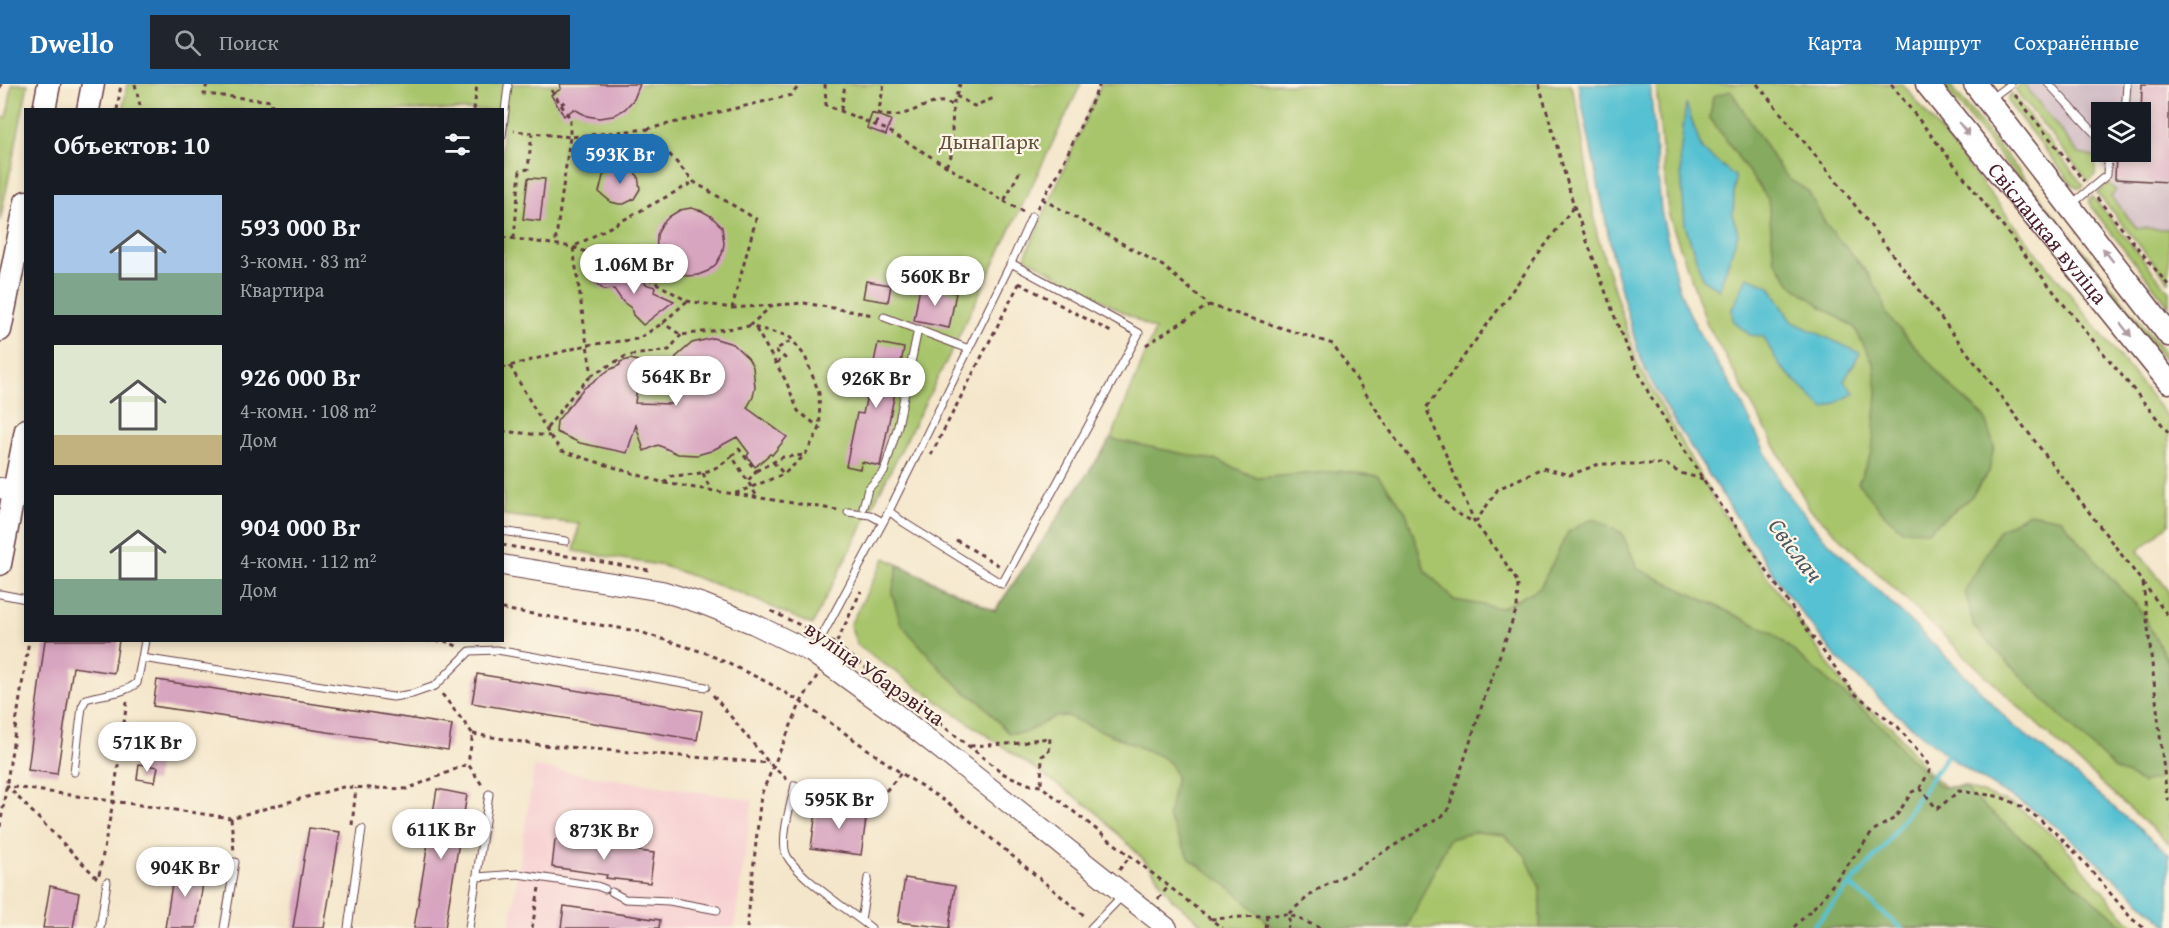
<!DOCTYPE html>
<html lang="ru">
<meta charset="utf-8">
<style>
:root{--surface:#171b24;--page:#20242c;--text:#f1f3f6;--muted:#9ea1a6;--accent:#1f6fb2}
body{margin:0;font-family:"Gentium Book Plus",serif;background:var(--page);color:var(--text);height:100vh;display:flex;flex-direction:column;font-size:22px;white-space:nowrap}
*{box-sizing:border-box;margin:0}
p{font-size:20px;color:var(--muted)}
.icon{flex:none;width:33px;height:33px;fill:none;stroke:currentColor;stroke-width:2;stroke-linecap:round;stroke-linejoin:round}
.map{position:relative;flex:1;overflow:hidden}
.side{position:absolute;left:24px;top:24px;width:480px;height:534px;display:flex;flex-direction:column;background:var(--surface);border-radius:0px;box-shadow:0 3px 9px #0003}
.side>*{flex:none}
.controls{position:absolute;left:2091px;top:18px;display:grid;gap:12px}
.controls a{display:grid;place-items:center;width:60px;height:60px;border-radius:0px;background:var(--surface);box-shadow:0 3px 9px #0003;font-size:30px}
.price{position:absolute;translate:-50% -51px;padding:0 14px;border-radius:21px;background:#fff;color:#222;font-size:20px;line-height:39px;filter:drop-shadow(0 2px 3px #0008)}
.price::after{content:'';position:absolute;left:50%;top:36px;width:18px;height:14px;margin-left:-9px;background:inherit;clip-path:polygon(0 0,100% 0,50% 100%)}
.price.on{background:var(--accent);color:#fff}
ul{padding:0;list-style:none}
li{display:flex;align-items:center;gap:18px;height:150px;padding:0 30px}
li span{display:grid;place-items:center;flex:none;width:168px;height:120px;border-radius:0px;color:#555}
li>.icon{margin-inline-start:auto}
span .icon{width:72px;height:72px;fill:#fffc;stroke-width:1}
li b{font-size:26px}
h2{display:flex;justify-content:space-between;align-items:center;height:72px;padding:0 30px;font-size:26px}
header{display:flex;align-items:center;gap:36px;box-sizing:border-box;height:84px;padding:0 30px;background:var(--accent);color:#fff}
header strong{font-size:28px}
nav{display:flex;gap:33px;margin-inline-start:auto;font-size:21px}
.search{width:420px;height:54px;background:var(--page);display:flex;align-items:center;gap:15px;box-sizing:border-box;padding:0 21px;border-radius:0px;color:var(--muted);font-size:22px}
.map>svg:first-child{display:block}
.built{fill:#f7cfd2}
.industrial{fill:#d2bdc6;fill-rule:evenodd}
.green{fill:#a8c56c;stroke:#79724c;stroke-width:1.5}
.forest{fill:#86aa60;stroke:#686446;stroke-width:1.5}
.water{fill:#57c1d2;stroke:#50707e;stroke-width:1.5}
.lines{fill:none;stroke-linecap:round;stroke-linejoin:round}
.stream{stroke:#57c1d2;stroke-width:4.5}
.building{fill:#d8a5c0}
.service-casing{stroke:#643d43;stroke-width:9}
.secondary-casing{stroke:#643d43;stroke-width:22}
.primary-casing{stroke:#643d43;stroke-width:25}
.path{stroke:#643d43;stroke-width:3;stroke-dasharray:4.5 4.5;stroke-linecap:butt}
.service{stroke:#fff;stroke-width:7}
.secondary{stroke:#fff;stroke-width:20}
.primary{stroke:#fff;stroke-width:22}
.oneway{fill:#ae9aa0}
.labels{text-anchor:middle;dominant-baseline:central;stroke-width:4.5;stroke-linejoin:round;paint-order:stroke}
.park-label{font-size:22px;fill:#66513e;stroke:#fcf5e5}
.street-label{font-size:22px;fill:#4a1f2b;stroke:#fcf5e5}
.water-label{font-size:24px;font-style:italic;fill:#4f5865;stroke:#fcf5e5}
</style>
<header>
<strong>Dwello</strong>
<div class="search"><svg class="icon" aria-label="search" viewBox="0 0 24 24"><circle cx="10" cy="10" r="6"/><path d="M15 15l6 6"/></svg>Поиск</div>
<nav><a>Карта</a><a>Маршрут</a><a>Сохранённые</a></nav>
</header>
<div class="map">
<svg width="2169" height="844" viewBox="0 0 2169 844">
<rect width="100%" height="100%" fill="#fcf5e5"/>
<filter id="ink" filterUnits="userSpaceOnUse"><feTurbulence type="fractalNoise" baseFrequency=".0167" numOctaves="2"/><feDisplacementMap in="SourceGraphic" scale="12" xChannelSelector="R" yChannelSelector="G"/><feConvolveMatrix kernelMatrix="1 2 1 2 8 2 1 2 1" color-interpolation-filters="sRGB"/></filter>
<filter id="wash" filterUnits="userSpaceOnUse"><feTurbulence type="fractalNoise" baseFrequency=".008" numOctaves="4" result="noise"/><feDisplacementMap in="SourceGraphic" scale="24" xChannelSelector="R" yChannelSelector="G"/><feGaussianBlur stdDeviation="1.35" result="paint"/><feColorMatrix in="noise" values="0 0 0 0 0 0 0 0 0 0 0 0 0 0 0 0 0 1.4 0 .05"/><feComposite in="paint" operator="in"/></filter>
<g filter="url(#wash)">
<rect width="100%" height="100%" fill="#f4e6cb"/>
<path class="built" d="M534 683 753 716 734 844H510Z"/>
<path class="industrial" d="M2024 0H2169V184L2111 113 2116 106 2096 73 2079 70ZM2102 28H2140V68H2102Z"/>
<path class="green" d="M12 0H28L0 137V33L7 34Z
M127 0H1081L955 260 812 541 745 511 664 482 574 467 579 440 503 431 502 26H123Z
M1101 0H1570L1577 21 1597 151 1638 281 1714 416 1829 581 1853 614 1893 644 1929 689 1945 703 1963 702 2015 721 2061 758 2126 835 2138 844H1207L1172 815 1149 781 1094 726 857 561 850 541 885 474 995 527 1111 355 1155 246 1025 173Z
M1656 0H1903L2169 335V440L2138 467 2169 507V760L2055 657 1810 425 1707 240 1668 129Z
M1942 0H1949L1953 5 2169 274V282Z
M2021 0H2024L2079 70 2096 73 2095 92 2088 97 2015 6Z
M2011 9 2084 102 2080 104 2073 101 2009 20 2008 16Z
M2109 99 2116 106 2111 113 2137 144 2169 145V198L2097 109Z
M2092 112 2169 207V222L2091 123 2089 115Z"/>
<path class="forest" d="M1731 7 1778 82 1790 96 1808 107 1825 139 1869 191 1881 212 1886 230 1952 304 1984 332 1994 362 1989 388 1971 413 1928 447 1902 446 1884 430 1858 399 1872 368 1877 309 1874 280 1854 243 1823 224 1792 201 1774 175 1768 115 1710 34 1713 12Z
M1111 355 1219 377 1257 394 1339 387 1379 392 1406 428 1425 486 1454 516 1501 524 1540 504 1568 448 1593 434 1622 449 1638 485 1771 548 1893 652 1902 666 1940 703H1966L1971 711 2127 844H1540V804L1525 771 1504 751 1476 748 1449 755 1407 844H1273L1237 809 1190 775 1168 733 1176 693 1171 680 1160 672 1067 632 1054 633 1025 649H1008L982 619 965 608 941 585 901 540 892 510 898 481 995 527Z
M2029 429 2061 435 2099 481 2139 524 2169 579V664L2157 695 2143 699 2114 684 2045 617 1974 543 1965 507 1999 446Z"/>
<path class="water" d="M1578 0H1650L1661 127 1677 198 1685 220 1701 253 1739 314 1781 401 1819 449 1976 602 2012 641 2053 672 2169 770V843L2061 746 2032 725 1994 703 1956 678 1889 624 1837 574 1784 506 1674 337 1647 290 1638 267 1616 188Z
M1686 20 1702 66 1735 92 1733 133 1738 149 1719 206 1703 195 1685 141 1680 73Z
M1747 193 1770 202 1791 237 1860 269 1844 297 1855 309 1824 325 1779 281 1763 252 1750 251 1733 237 1732 225Z"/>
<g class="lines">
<path class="stream" d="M1850 801 1901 844
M1812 844 1884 763 1950 667"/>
</g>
<g id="blocks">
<path class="building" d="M560 0H640L634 15 625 25 613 32 599 34 587 32 574 25 564 32 551 11 561 5Z
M2142 0H2169V98L2115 95 2116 69 2139 70 2140 68Z
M872 29 891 36 886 51 867 44Z
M622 81 628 83 638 92 640 105 634 115 624 120H619L611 118 599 108 603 92 608 86Z
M528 94 545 95 540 137 523 135Z
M691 124 702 127 711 132 722 143 724 160 722 170 716 180 708 187 698 191 687 192 676 189 667 182 661 174 656 177 657 151 662 140 670 132 680 126Z
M602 182 610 191 632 194 633 192 645 197V200L655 203 654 208 674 217 643 241 633 231 631 224 623 218 614 205 604 206 598 201 593 193Z
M866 197 891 201 888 218 863 214Z
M920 202 956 209 949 244 914 237Z
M713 254 733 260 748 274 753 283 755 303 753 313 747 324 787 353 772 371 770 370 755 383 747 372 749 369 737 353 711 367 697 371 678 370 658 361 644 367 636 341 627 369 580 359 556 348 557 337 583 305 609 286 620 281V278L630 275 638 277 643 288 637 303 635 319 673 320 669 304V293L676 273 692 259Z
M878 259 904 264 880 382 862 378 860 385 846 382 857 329 863 330Z
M45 556H119L114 589 73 583 57 690 28 686Z
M477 590 702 627 697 656 472 619Z
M157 596 452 641 448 666 153 622Z
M139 680 158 683 155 698 137 695Z
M437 705 467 711 457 770 445 844H414Z
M817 721 867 728 861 771 811 764Z
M309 744 340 748 324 844H293Z
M555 756 654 769 650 799 606 794 607 791 552 783Z
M175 781 205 786 196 844H165Z
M905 794 955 802 949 844 898 838Z
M50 802 79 809 73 844H43Z
M564 822 660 836 659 844H561Z"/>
</g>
</g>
<g filter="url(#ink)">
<use href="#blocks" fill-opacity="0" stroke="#643d43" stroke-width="1.5"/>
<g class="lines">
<g class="service-casing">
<path id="service" d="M2049 0 2102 57
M1990 15 2010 0
M2125 28 2127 0
M502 52 508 2
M2072 120 2107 91 2108 68
M1011 179 1032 132
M884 233 969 265
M863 423 868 405 884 388 898 342 918 245
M848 428 870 431 883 438
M502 447 566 457
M0 510 26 515
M145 556 142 574 393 613 412 610 435 602 470 567 497 566 706 603
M812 566 822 552 889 427 1011 179 1139 249 1002 500 903 438 889 427
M74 688 82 623 86 615C103 609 122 611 137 599L142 574
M795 701C791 721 782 746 785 766 787 786 854 830 871 844
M477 793 518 790 597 802 605 805
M612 808 625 815 669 817 717 826
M861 836 868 794
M100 844 107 798
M224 844 235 778
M348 844 362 745
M469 844 489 710
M1091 844 1123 811"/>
</g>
<g class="secondary-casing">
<path id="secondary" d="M0 404 26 408
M502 481 662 507 703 520 754 540 811 568 895 629 1167 844"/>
</g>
<g class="primary-casing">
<g id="primary">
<path id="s1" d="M1927 0 2169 298"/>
<path d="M1975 0 2169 251"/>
<path d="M44 26 49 0"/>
<path d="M88 26 93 0"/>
<path d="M0 246 26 118"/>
<path d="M0 480 26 346"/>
</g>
</g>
<path class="path" d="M135 0 141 26
M207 0 204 10 272 17 271 26
M825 0 826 21 887 46 1004 117 1020 87
M1539 0 1574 122 1624 258 1650 312 1703 395 1806 544 1854 609 1898 643 1928 680 1930 686 1920 704 1912 708 1895 734 1874 746 1821 816 1793 844
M1757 0 1841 103 2169 533
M1891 0 2065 222 2169 349
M0 4 1 0
M551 6 570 34V53L555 161
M2015 11 2084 97
M956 12 974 22 994 14
M561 20 566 17
M117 26 121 0
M474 26 477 0
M841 26 845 0
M878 29C901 38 918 21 939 18 944 17 949 20 953 21
M876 41 884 0
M647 45 792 11 800 0
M946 82 951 72 953 21 960 0
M2097 114 2169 202
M1042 115 1163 182 1209 221 1333 260 1397 357 1436 407 1455 428 1475 439
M1004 117 1023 128
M1037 124 1059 88 1100 0
M502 153 573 163 634 186 687 217 732 224 756 135 694 98 647 45 570 53 514 47
M514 154 520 87 528 85 532 49
M1019 199 1113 249
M687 217 663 239 638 255 587 261 573 163 694 98
M732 224 804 219 873 231
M749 242 774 220
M756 245 786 297 798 327 819 343
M1146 261 1209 221
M776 279 785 274 775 266 792 256
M510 282 550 352 562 367 664 399 734 410 784 390 805 371 820 344 819 309 805 272 789 252 749 242 681 251 663 239
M502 284 587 261 592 291 626 272 669 266 681 251
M547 344 574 309 592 291
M502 347 550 352
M931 371 1021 196
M732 372 739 365 756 387 747 398
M773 378 784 390
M756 387 783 373 805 371
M703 389 711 407
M664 399 670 392C696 390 711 391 732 372L758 414
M735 410 838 426
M1475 439 1426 324 1574 122
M956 456 1000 482
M502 461 649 486
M2143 499 2167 714 2169 716
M502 525 637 547 706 569 767 598 801 618 901 689 951 721 1086 833
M771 527 806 544
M390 556 445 557 459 563
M830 557 836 560 861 507
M836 561 900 609
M442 610 473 650 468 679
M713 611 769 679 788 696
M918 622 1004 690 1031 701 1041 702 1222 844
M473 650 541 661 769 679
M970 662 1023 659 1032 656 1050 654 1049 668 1042 672 1041 702
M1920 704 1937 725 1959 707C1971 709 1984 710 1996 712 2047 725 2098 796 2132 835L2144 844
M804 705 829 716 876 719 901 689
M231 734 234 768
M352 741 356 704
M0 743 29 556
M1119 786 1131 771
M99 791 113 718 127 617
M97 794 7 702 231 734 343 703 407 705 468 680 482 701
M1158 815 1168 803
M1211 835 1288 830 1290 841 1287 844
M532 844 539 804
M747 844 761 711 801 618 817 592
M1265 844 1267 831
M1320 844 1288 830 1315 807 1351 788 1447 729 1486 609 1517 524 1518 499 1503 475 1475 439 1498 405 1542 384 1570 391 1599 380H1665L1680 389 1703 395"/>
<use href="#service" class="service"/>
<use href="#secondary" class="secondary"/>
<use href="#primary" class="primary"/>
</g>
<defs><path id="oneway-solid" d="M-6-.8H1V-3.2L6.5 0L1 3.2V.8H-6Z" transform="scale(1.5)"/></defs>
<g class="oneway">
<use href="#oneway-solid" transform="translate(1964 45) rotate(51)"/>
<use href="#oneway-solid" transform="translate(2108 171) rotate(-128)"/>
<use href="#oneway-solid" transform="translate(2126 246) rotate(51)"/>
</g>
</g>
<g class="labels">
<g class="park-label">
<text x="989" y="57">ДынаПарк</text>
</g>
<g class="street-label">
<text stroke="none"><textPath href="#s1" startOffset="192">Свіслацкая вуліца</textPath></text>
<text transform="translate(875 589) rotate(35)">вуліца Убарэвіча</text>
</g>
<g class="water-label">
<text transform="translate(1796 466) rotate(53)">Свіслач</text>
</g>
</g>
</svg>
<div class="controls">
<a><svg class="icon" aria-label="layers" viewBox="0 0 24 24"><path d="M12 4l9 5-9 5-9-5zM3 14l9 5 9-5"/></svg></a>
</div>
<b class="price on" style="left:620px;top:101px">593K Br</b>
<b class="price" style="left:634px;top:211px">1.06M Br</b>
<b class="price" style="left:935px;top:223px">560K Br</b>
<b class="price" style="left:676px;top:323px">564K Br</b>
<b class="price" style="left:876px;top:325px">926K Br</b>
<b class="price" style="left:147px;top:689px">571K Br</b>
<b class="price" style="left:839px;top:746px">595K Br</b>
<b class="price" style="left:441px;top:776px">611K Br</b>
<b class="price" style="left:604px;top:777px">873K Br</b>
<b class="price" style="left:185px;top:814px">904K Br</b>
<section class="side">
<h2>Объектов: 10<svg class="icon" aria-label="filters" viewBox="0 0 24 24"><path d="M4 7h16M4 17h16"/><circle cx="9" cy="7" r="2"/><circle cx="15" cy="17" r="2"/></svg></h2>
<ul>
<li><span style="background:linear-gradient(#a9c7e8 65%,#7fa58c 0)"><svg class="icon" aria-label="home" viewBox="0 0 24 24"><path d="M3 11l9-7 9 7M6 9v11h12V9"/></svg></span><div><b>593 000 Br</b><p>3-комн. · 83 m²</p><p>Квартира</p></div></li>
<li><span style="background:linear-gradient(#dfe7d0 75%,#c2b280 0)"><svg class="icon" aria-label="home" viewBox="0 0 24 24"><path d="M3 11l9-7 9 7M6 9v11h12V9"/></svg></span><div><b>926 000 Br</b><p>4-комн. · 108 m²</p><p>Дом</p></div></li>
<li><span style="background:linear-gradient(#dfe7d0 70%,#7fa58c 0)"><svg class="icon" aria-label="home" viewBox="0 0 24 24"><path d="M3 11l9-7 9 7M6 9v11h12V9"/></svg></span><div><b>904 000 Br</b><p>4-комн. · 112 m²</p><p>Дом</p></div></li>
</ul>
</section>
</div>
